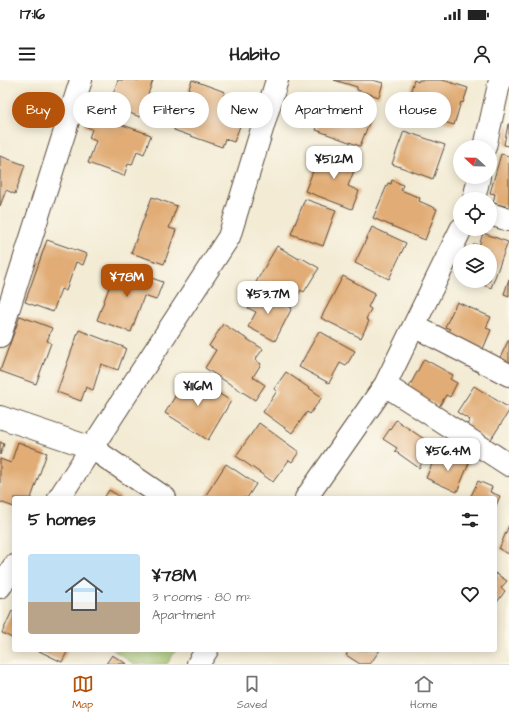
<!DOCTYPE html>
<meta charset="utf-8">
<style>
:root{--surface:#fff;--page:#f6f6f6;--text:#222;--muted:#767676;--line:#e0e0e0;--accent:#b45309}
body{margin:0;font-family:"Architects Daughter",sans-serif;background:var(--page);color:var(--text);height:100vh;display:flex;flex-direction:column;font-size:15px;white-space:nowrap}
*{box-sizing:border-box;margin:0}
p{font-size:13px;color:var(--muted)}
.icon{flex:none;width:22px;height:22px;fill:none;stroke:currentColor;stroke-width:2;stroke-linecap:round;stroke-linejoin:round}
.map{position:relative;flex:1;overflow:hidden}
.panel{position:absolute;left:12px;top:416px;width:485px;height:156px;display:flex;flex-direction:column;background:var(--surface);border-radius:4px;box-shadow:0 2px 10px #0003}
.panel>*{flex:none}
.hud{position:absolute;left:12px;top:12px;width:485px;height:36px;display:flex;gap:8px}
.needle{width:26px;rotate:292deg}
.fabs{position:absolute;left:453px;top:60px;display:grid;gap:8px}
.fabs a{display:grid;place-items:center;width:44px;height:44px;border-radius:50%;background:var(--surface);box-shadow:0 2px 10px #0003;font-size:20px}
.price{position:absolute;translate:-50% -34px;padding:0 9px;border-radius:8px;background:#fff;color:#222;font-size:13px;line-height:26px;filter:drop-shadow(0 1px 2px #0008)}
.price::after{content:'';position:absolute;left:50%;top:24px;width:12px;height:9px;margin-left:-6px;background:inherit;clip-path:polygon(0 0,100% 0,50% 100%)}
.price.selected{background:var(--accent);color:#fff}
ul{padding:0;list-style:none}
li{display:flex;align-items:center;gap:12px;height:100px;padding:0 16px}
li span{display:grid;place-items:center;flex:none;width:112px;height:80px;border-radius:4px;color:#555}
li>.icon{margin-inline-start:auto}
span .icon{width:48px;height:48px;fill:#fffc;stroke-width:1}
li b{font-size:17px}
h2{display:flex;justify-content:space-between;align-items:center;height:48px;padding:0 16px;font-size:17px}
.pill{padding:0 14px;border-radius:18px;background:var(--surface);box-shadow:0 2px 10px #0003;font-size:14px;line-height:36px}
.pill.selected{background:var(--accent);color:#fff}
.status{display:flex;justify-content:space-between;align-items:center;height:28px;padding:0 20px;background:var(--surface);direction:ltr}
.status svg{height:11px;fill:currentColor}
header{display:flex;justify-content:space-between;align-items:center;height:52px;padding:0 16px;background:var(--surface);font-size:18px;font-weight:800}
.tabs{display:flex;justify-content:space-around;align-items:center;height:56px;border-top:1px solid var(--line);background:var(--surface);font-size:11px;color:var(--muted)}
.tabs a{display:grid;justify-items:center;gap:2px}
.tabs .selected{color:var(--accent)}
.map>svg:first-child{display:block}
.green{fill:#a0c36d;stroke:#6e7646}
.building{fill:#e1ac74}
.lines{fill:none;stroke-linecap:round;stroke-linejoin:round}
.minor-casing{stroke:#574739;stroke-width:24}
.minor{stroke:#fff;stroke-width:22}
</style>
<div class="status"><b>17:16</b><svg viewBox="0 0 49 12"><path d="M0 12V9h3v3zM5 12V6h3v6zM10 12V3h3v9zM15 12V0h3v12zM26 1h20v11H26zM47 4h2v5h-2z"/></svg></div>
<header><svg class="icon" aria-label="menu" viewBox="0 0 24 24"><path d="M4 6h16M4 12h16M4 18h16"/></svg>Habito<svg class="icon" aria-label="person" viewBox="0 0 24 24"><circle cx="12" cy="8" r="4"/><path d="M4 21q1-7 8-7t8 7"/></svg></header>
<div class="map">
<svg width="509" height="584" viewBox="0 0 509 584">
<rect width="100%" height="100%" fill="#fbf7ec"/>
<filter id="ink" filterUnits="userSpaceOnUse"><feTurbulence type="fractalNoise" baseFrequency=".025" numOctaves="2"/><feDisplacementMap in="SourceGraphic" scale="8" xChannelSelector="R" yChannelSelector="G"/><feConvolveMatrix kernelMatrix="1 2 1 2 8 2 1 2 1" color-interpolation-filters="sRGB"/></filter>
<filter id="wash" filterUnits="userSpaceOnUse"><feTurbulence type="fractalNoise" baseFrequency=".012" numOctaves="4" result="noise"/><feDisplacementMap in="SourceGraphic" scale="16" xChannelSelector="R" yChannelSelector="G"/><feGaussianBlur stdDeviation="0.9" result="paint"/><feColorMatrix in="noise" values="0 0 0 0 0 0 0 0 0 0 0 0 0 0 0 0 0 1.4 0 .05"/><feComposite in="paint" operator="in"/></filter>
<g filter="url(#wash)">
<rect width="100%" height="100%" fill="#f3ebd4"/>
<path class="green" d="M113 570H176L167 584H134Z"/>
<g id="blocks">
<path class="building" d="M118 0H153L140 37 109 25Z
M192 0 225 12 220 25 228 28 224 40 240 46 234 62 225 59 222 67 174 50Z
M334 0H372L383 3 379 17 357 10V7Z
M414 0 418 2 419 0H443L468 8 463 23 461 22 454 45 405 30Z
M336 19 373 33 360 66 316 50 325 27 331 29Z
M89 33 151 55 144 74 137 71 132 85 128 84 124 96 88 83 96 61 89 58 92 49 84 46Z
M508 44H509V66L504 65Z
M404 51 445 65 433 99 392 84Z
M328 71 357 83 348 106 359 111 352 129 305 111 318 79 324 82Z
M501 74 509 76V127L493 123 495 114 490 113Z
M0 76 25 85 15 114 6 110 0 126Z
M392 100 403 105 401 110 420 118 419 121 437 129 425 160 373 138 388 103 391 104Z
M152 117 177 126 169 148 176 150 164 184 131 173Z
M305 119 336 130 323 166 291 154Z
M372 147 406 163 389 199 355 183Z
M483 153 508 162 491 208 473 201H490V171H472L474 164 479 166Z
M47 160 87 174 83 185 76 182 66 211 61 209 53 232 25 222Z
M277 166 299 179 300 177 319 188 304 212 301 210 293 224 256 202Z
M117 186 163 202 156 220 144 216 131 252 97 240Z
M343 196 375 213 368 227 371 229 366 239 369 241 361 258 321 238Z
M509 199V216L504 214Z
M257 210 292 228 275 261 248 247 256 232 248 228Z
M457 222 491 237 486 248 491 250 483 269 447 253 450 249 445 247Z
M20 236 52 248 47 261 51 263 36 304 0 291Z
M223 244 263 269 255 280 261 284 253 297 265 305 255 320 205 288 216 270 209 266Z
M79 250 126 268 118 290 101 284 93 310 86 307 81 321 57 312Z
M319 251 355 271 346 286 340 283 329 303 299 287Z
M509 259V288L498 282Z
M424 279 453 295 450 299 457 303 450 317 446 315 439 327 408 309Z
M286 292 322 317 310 334 307 332 292 353 263 332 277 311 274 309Z
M188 295 231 321 208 360 165 333Z
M474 306 509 328V331L490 361 466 346 470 340 457 332Z
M396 340 427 361 418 373 425 378 419 388 395 371 397 368 383 359Z
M259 343 299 372 292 382 289 380 273 402 236 376Z
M0 362 4 364 0 375Z
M18 362 47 373 31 418H14V427L0 422V379L11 383Z
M446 373 469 383 457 412 426 398 435 377 443 380Z
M226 384 256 404 247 418H204Z
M478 401 492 407 490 412 500 416 495 428V418H470Z
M109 410 122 418H104Z
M509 445V474L499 469Z
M495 493 507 501 501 508 505 511 495 525Z
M12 531 14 532V559L2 553Z
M37 570H68L62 582Z
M349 570H380L370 584H360L346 575Z
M112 575 127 584H106Z"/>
</g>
</g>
<g filter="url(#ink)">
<use href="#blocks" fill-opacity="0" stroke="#574739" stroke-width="1"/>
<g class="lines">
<g class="minor-casing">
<path id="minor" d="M485 67 500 0
M474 119 479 97
M490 134 509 140
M414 246 509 295
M0 256 81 0
M385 305 509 385
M0 337 92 368 165 418
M59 418 229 157 277 0
M306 418 385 305 461 149
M0 507 14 486
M198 584 207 570"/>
</g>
<use href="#minor" class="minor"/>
</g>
</g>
</svg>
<div class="fabs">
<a><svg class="needle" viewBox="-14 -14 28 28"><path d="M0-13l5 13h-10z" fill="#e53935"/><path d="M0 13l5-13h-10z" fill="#767676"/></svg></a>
<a><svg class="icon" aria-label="locate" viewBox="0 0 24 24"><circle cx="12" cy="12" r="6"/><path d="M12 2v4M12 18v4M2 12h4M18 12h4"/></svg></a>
<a><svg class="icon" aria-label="layers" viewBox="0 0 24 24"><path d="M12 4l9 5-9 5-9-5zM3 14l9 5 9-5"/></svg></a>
</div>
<b class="price" style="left:334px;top:100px">¥51.2M</b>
<b class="price selected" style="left:127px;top:218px">¥78M</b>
<b class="price" style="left:268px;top:235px">¥53.7M</b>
<b class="price" style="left:198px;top:327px">¥116M</b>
<b class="price" style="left:448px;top:392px">¥56.4M</b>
<div class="hud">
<a class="pill selected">Buy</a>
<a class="pill">Rent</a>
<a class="pill">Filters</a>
<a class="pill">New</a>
<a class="pill">Apartment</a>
<a class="pill">House</a>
</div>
<section class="panel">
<h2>5 homes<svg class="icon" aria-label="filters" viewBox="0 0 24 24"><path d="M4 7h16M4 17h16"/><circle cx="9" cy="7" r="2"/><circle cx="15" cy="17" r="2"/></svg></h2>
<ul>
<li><span style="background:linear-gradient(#bfe0f5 60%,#b9a48a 0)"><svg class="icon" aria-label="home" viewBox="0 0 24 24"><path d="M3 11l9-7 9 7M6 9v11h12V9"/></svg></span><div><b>¥78M</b><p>3 rooms · 80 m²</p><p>Apartment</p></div><svg class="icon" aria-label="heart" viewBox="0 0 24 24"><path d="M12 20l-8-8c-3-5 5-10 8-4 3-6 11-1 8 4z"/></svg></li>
</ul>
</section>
</div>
<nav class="tabs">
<a class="selected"><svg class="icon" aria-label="map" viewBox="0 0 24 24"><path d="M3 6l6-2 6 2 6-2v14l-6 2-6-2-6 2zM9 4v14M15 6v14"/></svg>Map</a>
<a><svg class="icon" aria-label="saved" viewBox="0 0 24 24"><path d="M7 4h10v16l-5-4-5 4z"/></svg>Saved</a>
<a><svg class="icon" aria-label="home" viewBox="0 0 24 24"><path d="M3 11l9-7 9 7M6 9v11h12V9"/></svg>Home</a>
</nav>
